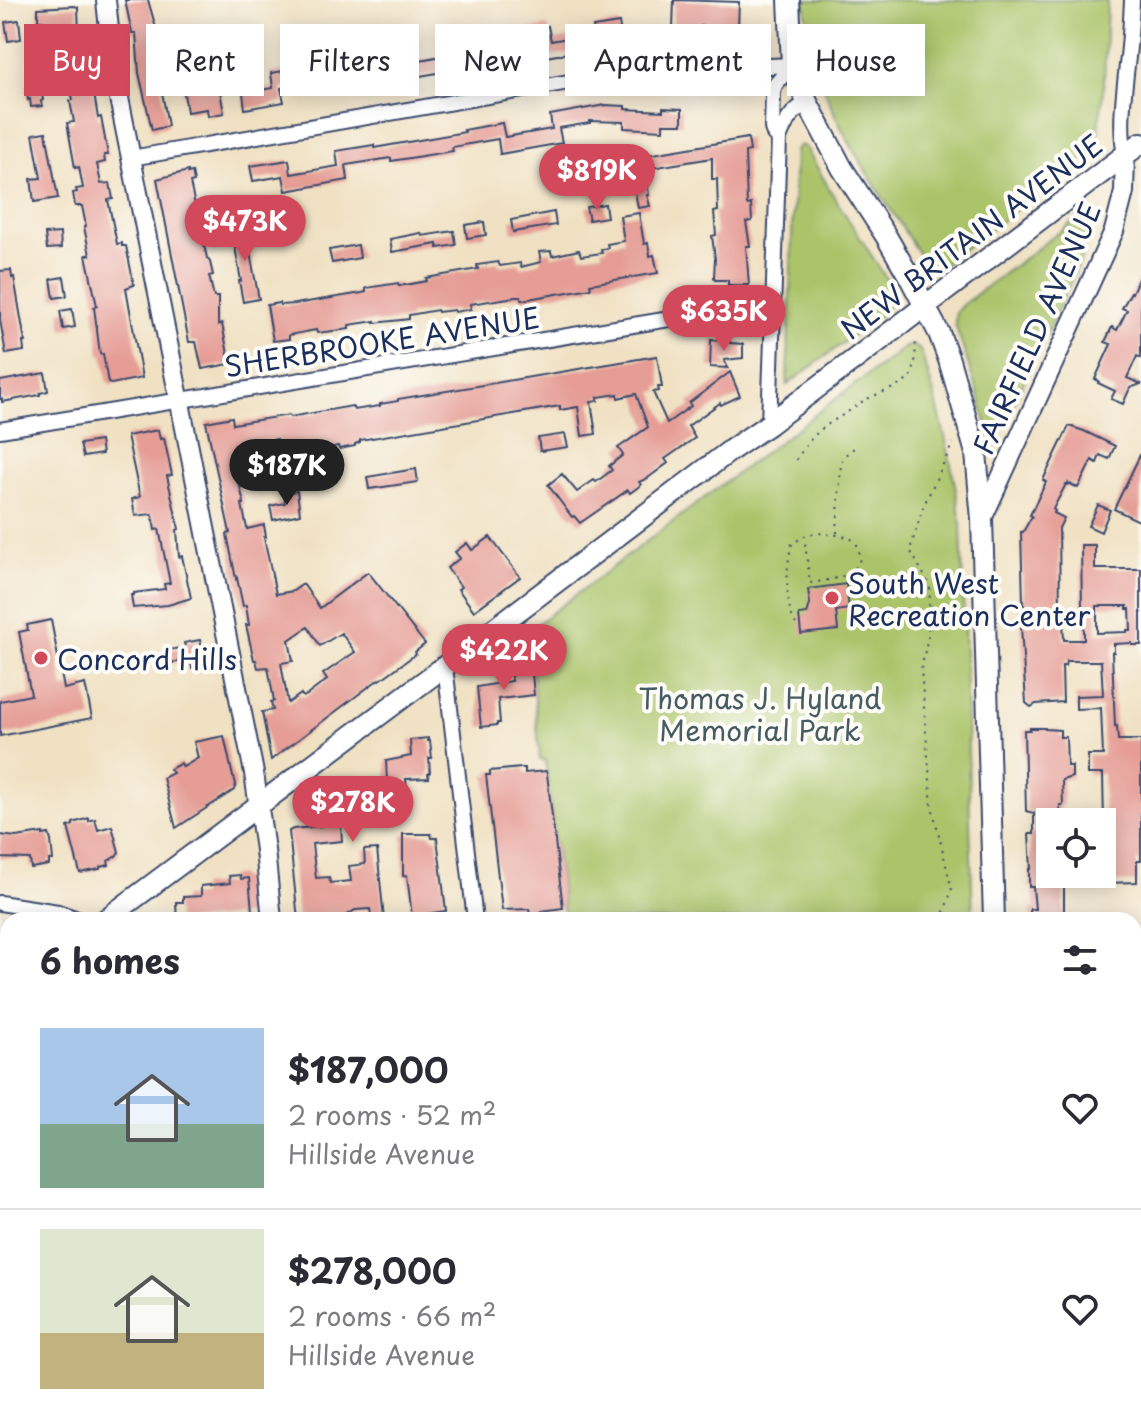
<!DOCTYPE html>
<meta charset="utf-8">
<style>
:root{--surface:#fff;--page:#f7f7f7;--text:#2b2b33;--muted:#7c7c81;--line:#e1e1e2;--accent:#d1495b}
body{margin:0;font-family:"Playpen Sans",sans-serif;background:var(--page);color:var(--text);height:100vh;display:flex;flex-direction:column;font-size:30px;white-space:nowrap}
*{box-sizing:border-box;margin:0}
p{font-size:26px;color:var(--muted)}
.icon{flex:none;width:44px;height:44px;fill:none;stroke:currentColor;stroke-width:2;stroke-linecap:round;stroke-linejoin:round}
.map{position:relative;flex:1;overflow:hidden}
.drawer{position:absolute;left:0px;top:912px;width:1142px;height:514px;display:flex;flex-direction:column;background:var(--surface);border-radius:24px 24px 0 0;box-shadow:0 4px 20px #0003}
.drawer>*{flex:none}
.hud{position:absolute;left:24px;top:24px;width:1094px;height:72px;display:flex;gap:16px}
.controls{position:absolute;left:1036px;top:808px;display:grid;gap:16px}
.controls a{display:grid;place-items:center;width:80px;height:80px;border-radius:0px;background:var(--surface);box-shadow:0 4px 20px #0003;font-size:40px}
.price{position:absolute;translate:-50% -68px;padding:0 18px;border-radius:28px;background:var(--accent);color:#fff;font-size:26px;line-height:52px;filter:drop-shadow(0 2px 4px #0008)}
.price::after{content:'';position:absolute;left:50%;top:48px;width:24px;height:18px;margin-left:-12px;background:inherit;clip-path:polygon(0 0,100% 0,50% 100%)}
.price.active{background:#222;color:#fff}
ul{padding:0;list-style:none}
li{display:flex;align-items:center;gap:24px;height:200px;padding:0 40px}
li+li{border-top:2px solid var(--line)}
li span{display:grid;place-items:center;flex:none;width:224px;height:160px;border-radius:0px;color:#555}
li>.icon{margin-inline-start:auto}
span .icon{width:96px;height:96px;fill:#fffc;stroke-width:1}
li b{font-size:34px}
h2{display:flex;justify-content:space-between;align-items:center;height:96px;padding:0 40px;font-size:34px}
.pill{padding:0 28px;border-radius:0px;background:var(--surface);box-shadow:0 4px 20px #0003;font-size:28px;line-height:72px}
.pill.active{background:var(--accent);color:#fff}
.map>svg:first-child{display:block}
.green{fill:#abc46a;stroke:#637a64;stroke-width:2}
.building{fill:#e59d95;fill-rule:evenodd}
.lines{fill:none;stroke-linecap:round;stroke-linejoin:round}
.minor-casing{stroke:#3b4a6d;stroke-width:18}
.tertiary-casing{stroke:#3b4a6d;stroke-width:22}
.secondary-casing{stroke:#3b4a6d;stroke-width:24}
.path{stroke:#3b4a6d;stroke-width:2;stroke-dasharray:2 6;stroke-linecap:butt}
.minor{stroke:#fff;stroke-width:14}
.tertiary{stroke:#fff;stroke-width:18}
.secondary{stroke:#fff;stroke-width:20}
.poi-dot{fill:#d1495b;stroke:#fdfcf7;stroke-width:3}
.labels{text-anchor:middle;dominant-baseline:central;stroke-width:8;stroke-linejoin:round;paint-order:stroke}
.street-label{font-size:28px;fill:#1b2f5e;stroke:#fdfcf7}
.poi-label{font-size:28px;fill:#1b2f5e;stroke:#fdfcf7;text-anchor:start}
.park-label{font-size:28px;fill:#465c62;stroke:#fdfcf7}
</style>
<div class="map">
<svg width="1141" height="1425" viewBox="0 0 1141 1425">
<rect width="100%" height="100%" fill="#fdfcf7"/>
<filter id="ink" filterUnits="userSpaceOnUse"><feTurbulence type="fractalNoise" baseFrequency=".0125" numOctaves="2"/><feDisplacementMap in="SourceGraphic" scale="16" xChannelSelector="R" yChannelSelector="G"/><feConvolveMatrix kernelMatrix="1 2 1 2 8 2 1 2 1" color-interpolation-filters="sRGB"/></filter>
<filter id="wash" filterUnits="userSpaceOnUse"><feTurbulence type="fractalNoise" baseFrequency=".006" numOctaves="4" result="noise"/><feDisplacementMap in="SourceGraphic" scale="32" xChannelSelector="R" yChannelSelector="G"/><feGaussianBlur stdDeviation="1.8" result="paint"/><feColorMatrix in="noise" values="0 0 0 0 0 0 0 0 0 0 0 0 0 0 0 0 0 1.4 0 .05"/><feComposite in="paint" operator="in"/></filter>
<g filter="url(#wash)">
<rect width="100%" height="100%" fill="#f0e1c3"/>
<path class="green" d="M805 0H1107L1104 85 1096 149 938 269 932 270C918 257 908 236 897 219 851 151 810 84 805 0Z
M801 145 806 148 834 197 889 283C893 295 891 305 882 314L787 385 795 151 797 147Z
M1082 217 1087 224 1081 261 996 441 991 442 981 403 955 324 956 312 962 305 1078 218Z
M911 345 918 348 921 352C940 409 953 464 961 523L973 920H565L545 760H540L529 630 905 347Z"/>
<g id="blocks">
<path class="building" d="M125 0H148L158 35 160 62 192 57 196 84 218 80 224 113 208 116 207 109 187 112 182 81 161 86 168 126 152 130 139 73 136 33H132Z
M674 0 739 2 738 27 701 26V29L673 28Z
M74 6 78 7 79 34 84 33 98 118 101 117 108 155H104L105 162 97 164 101 184 110 183 113 199 108 200 117 244 122 243V246H126L134 285 126 288 142 378 111 384 108 383 103 354H100L94 307 97 306 86 255H90L84 227 86 226 82 206H75L73 193 77 192 76 189 83 188 79 167 75 168 67 123 74 122 70 101 73 100 69 79 42 84 40 50 49 48 48 45H51L48 26H43V20H38V8Z
M19 20 21 39 8 41 5 22Z
M619 23 623 43 546 57 544 43 496 51 499 65 461 71 460 69 368 85 369 87 331 94 328 80 281 88 284 102 245 109 243 93 273 88 271 73 333 63 336 77 381 70V67L442 56 443 59 489 51 487 37 548 26 551 41 594 33 593 27Z
M41 86 43 100 41 101 42 106 31 107 30 99 28 100 26 88Z
M605 105 625 106V109L663 111V108L682 109V124H663V130L624 128V122L590 121V123L559 128 562 143 500 154 498 139 452 147 453 151 391 161V158L346 165 348 180 286 191 283 176 253 181 250 166 289 160 291 174 338 166 336 151 374 145V148L465 132 464 130 502 123 505 137 552 129 550 115Z
M46 132 58 198 34 202 31 179 41 178 33 134Z
M748 138 750 151 745 152 747 205 751 204 752 221 746 222 750 246H746L749 285H728V280H715L714 277 715 258 712 236 716 235 714 212 718 211 717 179H712V158L645 169 649 195H647L650 206 638 208 631 170 637 168 635 157Z
M188 171V173L192 172 194 182 190 183 207 258 210 262 213 275 209 276 214 297H218V325L222 324 230 364 202 369 196 342H189L157 179Z
M605 204 607 217 589 220 586 207Z
M554 212 556 225 513 232 511 220Z
M639 213 644 244 648 243 650 256 654 255 658 273 590 284 591 288 522 300 521 297H515L470 304 471 309 455 312 454 310 438 312 437 310 409 315V319L375 323V321L349 325V329L317 333 316 330 289 335V339L273 341 267 305 280 303V305L295 304 362 293 366 292V288L398 283 399 286 427 281 426 278 478 269 477 265 498 262 500 266 520 263 521 267 541 262 539 252 551 251 552 256 579 250 581 256 602 253 601 249 608 248 607 244 624 241 620 216Z
M244 222 259 299 243 302 239 281H241L231 224Z
M484 222 486 235 467 238 465 225Z
M454 231 456 245 438 248 437 244 392 252 390 239 421 233 422 236Z
M60 233 61 248 47 249 45 234Z
M358 245 360 258 332 263 329 250Z
M11 270 12 278 14 277 25 342H23L24 351 6 354 0 320V271Z
M1141 272V358L1137 356 1127 378 1141 384 1130 388 1123 404 1111 399 1115 391 1098 383 1099 381 1095 379 1111 344 1105 342 1112 327 1117 330 1127 310 1122 308 1131 292 1132 293Z
M64 277 67 296 54 298 51 279Z
M72 309 75 327 63 329 60 311Z
M711 340 730 341V343L743 344V358L724 360 728 368 710 367Z
M657 356 662 387H658L659 391 653 392 667 423 691 406 689 403 730 372 740 396 721 405 720 403 688 426 695 438 665 459 668 463 648 478 639 482 641 485 630 493 628 490 580 523 574 516 572 517 548 485 562 474 577 492 594 480 596 482 612 470 609 466 623 455 618 448 648 427 636 394 618 398V394L598 397V401L591 402 596 434 582 436 578 407 560 410V406L360 440V442L355 444V446L339 449 338 446 316 451V447L280 454 277 439 255 443 257 457 237 460 241 476 238 477 244 504H242L247 529 264 525 266 537H264L276 594 293 591 303 584 320 608 368 572 425 644 415 652 416 654 380 680 379 679 271 760 262 712 273 710 271 702 274 701 268 667 258 668 256 660H254L246 625H249L246 605 243 606 237 578 236 579 227 534 230 533 206 422 232 417 233 424 289 415 290 417 352 406 354 410 380 406V404L398 401V399ZM308 627 320 646 341 633 355 652 323 674 327 680 307 695 303 697 301 694 288 703 281 663 293 661 289 640Z
M45 373 48 391 40 393V395L2 402V399H0V381Z
M1069 426 1084 431 1115 446 1109 459 1100 455 1097 463 1092 460 1078 488 1068 483V485L1066 484 1053 509 1055 511 1054 513 1064 518 1059 528 1060 610 1082 609 1081 545H1095V569H1141V645H1132V643L1114 644V652H1112L1115 727 1117 726 1118 740H1141V861H1137V882L1106 883 1105 874H1102V825H1104L1103 774H1088V755H1103L1101 708 1076 709V696L1103 695 1101 661H1066L1065 666H1062L1063 702 1036 704 1031 707 1026 703 1020 611H1026L1023 603 1021 532H1023L1032 516 1030 515 1046 482 1043 480ZM1097 606H1127V609H1130L1131 630H1127V632L1097 633ZM1063 620H1084V640H1064Z
M158 430 160 439 164 438 172 475 167 476 179 529 177 530 179 557 182 556 191 598 168 605 133 608 131 595H134V593L165 589 164 584 170 583 159 529 155 530 152 514 135 516 132 499 140 497 127 436Z
M565 434 568 447 540 451 538 438Z
M100 441 102 454 83 457 80 444Z
M1141 453V522L1114 509Z
M416 469 418 482 369 489 367 477Z
M297 491 300 514 273 520 270 506 285 503 284 493Z
M1098 505 1110 510 1101 532 1088 526Z
M490 537 520 577 474 611 458 589 461 587 447 568 460 558 455 552 467 543 472 550Z
M846 584 849 609 836 611 838 630 801 634 799 615 807 614 810 604 808 589Z
M51 620 64 689 85 684 92 718 0 736V701L31 695 19 632 28 630 27 625Z
M200 640 204 661H202L203 666 192 668 191 663H188L187 660 167 664 164 651 185 647 184 643Z
M528 660 532 674 534 695 498 699 500 723H497V725L481 727 477 687 512 681 509 665 513 662Z
M1030 728H1045V729L1060 730V737H1066L1067 766H1072V777L1062 780 1063 805H1060V812L1050 813V874L1064 875V920H1030V909H1035L1033 887H1029V869H1031L1029 834H1034V813L1026 811 1024 730H1030Z
M224 736 233 777H234L236 784 234 790 176 828 163 778 173 773 170 769 181 763 183 767 198 758 194 742Z
M428 738V741H430L432 758H429L430 773 428 774 429 778 406 779 409 807 372 811V817L362 818V823L341 825 342 841 312 844 316 878 329 877 330 883 351 881 349 866 365 864 364 850 377 849 384 920H372L370 909 355 910 340 920H298L289 831 293 829 321 826 320 811 330 810V806L352 804 351 784 387 782 386 761 411 756 410 740Z
M521 768H525V773L546 771 547 774 563 908 541 911 542 920H531L529 909 502 910 486 775H490V771Z
M89 818V821L95 819 98 830 112 826 119 852 116 856 108 861 109 865 100 867V869L80 873 68 827 73 825V823Z
M43 833V835L49 834 51 841 53 860H49V865L31 868 30 859 0 858V835L16 837Z
M403 834H431L432 838H437L446 911 412 916 407 875 403 876Z
M240 875 241 879 249 878 252 911 251 914 199 920H177L176 902H183V897L201 896V886L230 883 229 876Z"/>
</g>
</g>
<g filter="url(#ink)">
<use href="#blocks" fill-opacity="0" stroke="#3b4a6d" stroke-width="2"/>
<g class="lines">
<g class="minor-casing">
<path id="minor" d="M779 139 774 134 772 128 773 93 775 85 792 65
M1125 155C1119 125 1124 94 1127 65 1130 43 1131 22 1132 0
M131 158 673 64 750 67 792 65
M769 424 779 139C786 121 790 113 807 102
M0 430 772 302
M445 666 475 920
M0 903 58 912 80 920
M1134 1022 1141 1019
M0 1385H8
M532 1418 533 1425
M747 1418 748 1425"/>
</g>
<g class="tertiary-casing">
<path id="tertiary" d="M106 0 113 68 254 773 265 850 272 920
M982 519 1114 231 1124 192 1125 155
M1134 1406 1141 1403
M316 1418 317 1425
M1083 1425 1102 1418"/>
</g>
<g class="secondary-casing">
<path id="secondary" d="M789 0 792 65 807 102 842 168 886 236 909 276 939 333 949 360 976 453 982 519 994 920
M105 920 445 666 731 450 769 424 1141 143
M0 1086 8 1068
M1007 1418V1425"/>
</g>
<path class="path" d="M796 460C814 433 818 430 846 413 853 409 859 403 867 399 878 393 905 386 911 376 917 366 915 349 916 338
M837 533 841 463 845 455 858 445
M796 624C784 606 786 564 792 544 797 541 803 536 809 534 816 533 822 533 828 534 850 536 862 538 859 564 847 579 828 580 810 583L805 543 807 539
M941 920 952 890 932 806 921 670 928 636 930 586 910 550 923 507 953 443"/>
<use href="#minor" class="minor"/>
<use href="#tertiary" class="tertiary"/>
<use href="#secondary" class="secondary"/>
</g>
</g>
<g class="poi-dot">
<circle cx="832" cy="598" r="8"/>
<circle cx="41" cy="658" r="8"/>
</g>
<g class="labels">
<g class="street-label">
<text transform="translate(971 236) rotate(-37)">NEW BRITAIN AVENUE</text>
<text transform="translate(1036 328) rotate(-66)">FAIRFIELD AVENUE</text>
<text transform="translate(382 341) rotate(-9)">SHERBROOKE AVENUE</text>
</g>
<g class="poi-label">
<text x="848" y="582">South West<tspan x="848" dy="32">Recreation Center</tspan></text>
<text x="57" y="658">Concord Hills</text>
</g>
<g class="park-label">
<text x="760" y="697">Thomas J. Hyland<tspan x="760" dy="32">Memorial Park</tspan></text>
</g>
</g>
</svg>
<div class="controls">
<a><svg class="icon" aria-label="locate" viewBox="0 0 24 24"><circle cx="12" cy="12" r="6"/><path d="M12 2v4M12 18v4M2 12h4M18 12h4"/></svg></a>
</div>
<b class="price" style="left:597px;top:212px">$819K</b>
<b class="price" style="left:245px;top:263px">$473K</b>
<b class="price" style="left:724px;top:353px">$635K</b>
<b class="price active" style="left:287px;top:507px">$187K</b>
<b class="price" style="left:504px;top:692px">$422K</b>
<b class="price" style="left:353px;top:844px">$278K</b>
<div class="hud">
<a class="pill active">Buy</a>
<a class="pill">Rent</a>
<a class="pill">Filters</a>
<a class="pill">New</a>
<a class="pill">Apartment</a>
<a class="pill">House</a>
</div>
<section class="drawer">
<h2>6 homes<svg class="icon" aria-label="filters" viewBox="0 0 24 24"><path d="M4 7h16M4 17h16"/><circle cx="9" cy="7" r="2"/><circle cx="15" cy="17" r="2"/></svg></h2>
<ul>
<li><span style="background:linear-gradient(#a9c7e8 60%,#7fa58c 0)"><svg class="icon" aria-label="home" viewBox="0 0 24 24"><path d="M3 11l9-7 9 7M6 9v11h12V9"/></svg></span><div><b>$187,000</b><p>2 rooms · 52 m²</p><p>Hillside Avenue</p></div><svg class="icon" aria-label="heart" viewBox="0 0 24 24"><path d="M12 20l-8-8c-3-5 5-10 8-4 3-6 11-1 8 4z"/></svg></li>
<li><span style="background:linear-gradient(#dfe7d0 65%,#c2b280 0)"><svg class="icon" aria-label="home" viewBox="0 0 24 24"><path d="M3 11l9-7 9 7M6 9v11h12V9"/></svg></span><div><b>$278,000</b><p>2 rooms · 66 m²</p><p>Hillside Avenue</p></div><svg class="icon" aria-label="heart" viewBox="0 0 24 24"><path d="M12 20l-8-8c-3-5 5-10 8-4 3-6 11-1 8 4z"/></svg></li>
</ul>
</section>
</div>
